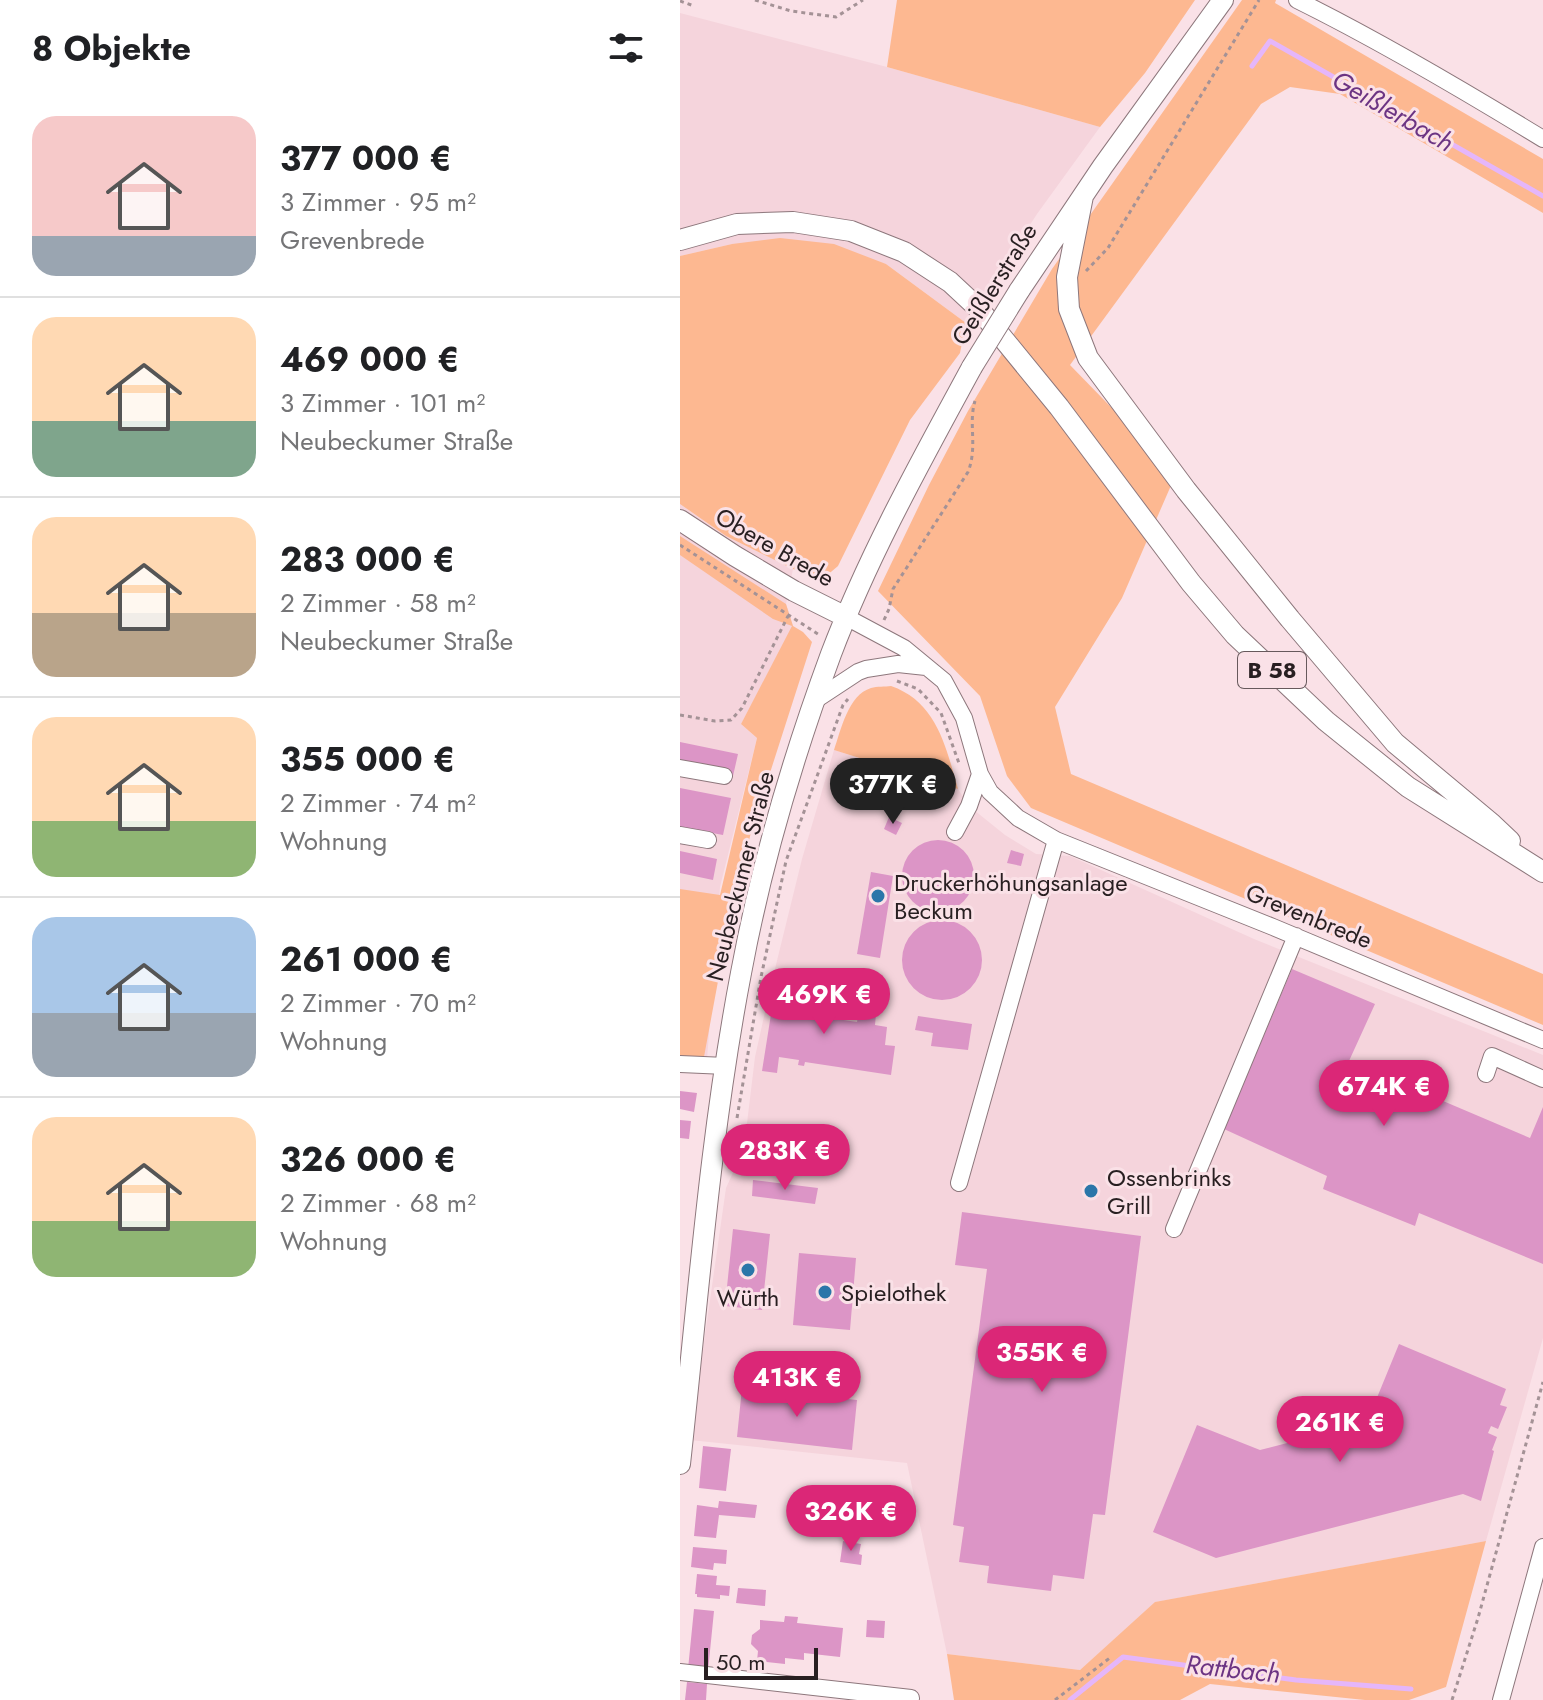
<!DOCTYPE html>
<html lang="de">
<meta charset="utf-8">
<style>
:root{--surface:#fff;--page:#f6f6f6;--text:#202124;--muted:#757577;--line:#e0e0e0;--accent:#db2777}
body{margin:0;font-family:Jost,sans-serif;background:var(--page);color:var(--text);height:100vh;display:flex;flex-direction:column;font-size:30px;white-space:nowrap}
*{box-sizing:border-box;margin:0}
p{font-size:26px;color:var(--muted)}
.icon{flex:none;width:44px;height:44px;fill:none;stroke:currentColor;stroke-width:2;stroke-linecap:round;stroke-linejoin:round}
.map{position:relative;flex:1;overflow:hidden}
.drawer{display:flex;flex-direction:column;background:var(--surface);width:680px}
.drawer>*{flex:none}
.scale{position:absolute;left:24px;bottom:20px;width:114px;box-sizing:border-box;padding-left:8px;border:4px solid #281f21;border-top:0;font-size:22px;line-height:28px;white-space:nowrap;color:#281f21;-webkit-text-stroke:6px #fae1e7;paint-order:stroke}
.price{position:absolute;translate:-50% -68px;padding:0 18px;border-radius:28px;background:var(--accent);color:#fff;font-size:26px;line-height:52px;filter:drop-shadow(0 2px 4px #0008)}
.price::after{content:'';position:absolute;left:50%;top:48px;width:24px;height:18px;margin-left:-12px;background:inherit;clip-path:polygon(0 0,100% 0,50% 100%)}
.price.active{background:#222;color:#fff}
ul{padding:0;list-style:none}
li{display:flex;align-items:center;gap:24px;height:200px;padding:0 32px}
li+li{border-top:2px solid var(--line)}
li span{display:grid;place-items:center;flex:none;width:224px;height:160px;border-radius:24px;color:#555}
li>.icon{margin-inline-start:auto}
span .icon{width:96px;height:96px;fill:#fffc;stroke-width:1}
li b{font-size:34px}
h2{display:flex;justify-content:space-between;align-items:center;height:96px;padding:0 32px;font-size:34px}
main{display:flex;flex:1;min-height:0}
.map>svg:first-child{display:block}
.built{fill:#f5d4dc}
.green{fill:#fdb891}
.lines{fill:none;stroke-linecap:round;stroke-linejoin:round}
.stream{stroke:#e5b6fa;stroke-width:5}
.building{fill:#dc95c6}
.minor-casing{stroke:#8d777c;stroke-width:18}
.major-casing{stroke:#8d777c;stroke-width:22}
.path{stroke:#a49296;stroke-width:3;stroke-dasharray:4 4;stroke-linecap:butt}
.minor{stroke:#fff;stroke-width:16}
.major{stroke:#fff;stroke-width:20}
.major-bridge-casing{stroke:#8d777c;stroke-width:22;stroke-linecap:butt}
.major-bridge{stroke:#fff;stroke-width:20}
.poi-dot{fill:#2b76a9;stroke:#fae1e7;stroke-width:3}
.labels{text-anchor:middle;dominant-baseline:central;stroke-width:6;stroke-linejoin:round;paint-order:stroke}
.shield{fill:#fae1e7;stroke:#67595c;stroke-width:2}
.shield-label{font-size:22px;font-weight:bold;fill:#281f21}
.street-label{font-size:24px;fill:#281f21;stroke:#fae1e7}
.poi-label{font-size:24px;fill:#281f21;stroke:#fae1e7;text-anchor:start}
.water-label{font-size:26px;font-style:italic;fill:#6c3483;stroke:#fae1e7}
</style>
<main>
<section class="drawer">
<h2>8 Objekte<svg class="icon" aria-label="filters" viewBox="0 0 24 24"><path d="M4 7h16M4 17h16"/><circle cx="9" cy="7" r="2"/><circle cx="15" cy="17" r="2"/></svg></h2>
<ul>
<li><span style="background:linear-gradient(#f6c9c9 75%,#9aa5b1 0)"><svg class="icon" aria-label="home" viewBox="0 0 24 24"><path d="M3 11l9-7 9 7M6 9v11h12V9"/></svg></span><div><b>377 000 €</b><p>3 Zimmer · 95 m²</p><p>Grevenbrede</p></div></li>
<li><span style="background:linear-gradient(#ffd9b3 65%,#7fa58c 0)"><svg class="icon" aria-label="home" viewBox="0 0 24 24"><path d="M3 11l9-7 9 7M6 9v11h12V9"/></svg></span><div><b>469 000 €</b><p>3 Zimmer · 101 m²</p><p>Neubeckumer Straße</p></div></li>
<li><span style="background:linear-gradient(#ffd9b3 60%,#b9a48a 0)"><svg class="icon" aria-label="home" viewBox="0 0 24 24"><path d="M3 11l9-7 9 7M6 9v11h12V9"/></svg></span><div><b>283 000 €</b><p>2 Zimmer · 58 m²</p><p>Neubeckumer Straße</p></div></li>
<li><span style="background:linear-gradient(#ffd9b3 65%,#8fb573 0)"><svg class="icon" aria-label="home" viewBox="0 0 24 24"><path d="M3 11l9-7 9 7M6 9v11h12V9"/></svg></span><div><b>355 000 €</b><p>2 Zimmer · 74 m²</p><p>Wohnung</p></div></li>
<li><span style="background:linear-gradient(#a9c7e8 60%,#9aa5b1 0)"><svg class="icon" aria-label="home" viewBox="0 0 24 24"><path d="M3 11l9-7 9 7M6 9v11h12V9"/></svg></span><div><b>261 000 €</b><p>2 Zimmer · 70 m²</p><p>Wohnung</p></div></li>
<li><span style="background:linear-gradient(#ffd9b3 65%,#8fb573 0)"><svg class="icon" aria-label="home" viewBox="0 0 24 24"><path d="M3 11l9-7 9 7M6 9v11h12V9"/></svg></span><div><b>326 000 €</b><p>2 Zimmer · 68 m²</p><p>Wohnung</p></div></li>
</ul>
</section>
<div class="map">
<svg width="863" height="1700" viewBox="0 0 863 1700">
<rect width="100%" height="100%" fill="#fae1e7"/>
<path class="built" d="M0 13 207 67 420 127 357 214 286 323 206 264 52 244 0 256Z
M0 504 46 536 113 569 106 604 113 626 61 724 77 738 40 887 26 1073H0Z
M154 750 278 789 289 806 325 835 356 854 390 856 574 939 863 1055V1338L806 1541 476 1602 400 1670 267 1654 227 1463 10 1440 46 1188 64 1148 75 1057 91 985 122 859Z"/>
<path class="green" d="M217 0H515L465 73 420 127 207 67Z
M562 0H596L595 3 863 159V213L660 94 610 87 581 104 390 365 496 474 442 598 375 707 391 774 863 974V1025L351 808 327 776 300 696 198 591 249 485 288 411 372 269Z
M100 238 154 244 206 264 286 323 280 353 230 420 158 566 145 577 113 569 46 536 0 504V256L52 244Z
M0 536 106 604 113 626 123 632 132 642 71 832 44 949 21 1073H0V889L40 895 77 738 61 724 112 626 93 619 0 555Z
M211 686C257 702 266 747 278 789L154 750C161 730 168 695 191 688 197 686 205 687 211 686Z
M806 1541 766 1687 729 1700H685L530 1684 500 1700H274L267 1654 400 1670 475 1602Z"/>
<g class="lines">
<path class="stream" d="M572 66 590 41 863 196
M390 1700 443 1657 616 1680 731 1689"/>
</g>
<path class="building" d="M0 742 58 754 53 776 0 764Z
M0 788 51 798 43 835 0 827Z
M209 817 222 823 216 835 204 829Z
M222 876a36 36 0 1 1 72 0a36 36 0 1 1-72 0Z
M331 850 344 854 341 866 327 863Z
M0 851 37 859 33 880 0 873Z
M191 872 213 876 200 958 177 954Z
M222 960a40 40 0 1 1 80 0a40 40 0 1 1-80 0Z
M612 969 695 1004 669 1061 850 1138 863 1107V1264L739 1213 735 1226 643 1189 647 1176 544 1129Z
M95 989 153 998 150 1018 177 1022 179 1011 196 1014 195 1025 207 1027 205 1045 215 1046 211 1075 125 1062 124 1066 118 1065 119 1060 99 1057 97 1073 82 1071Z
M238 1016 292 1024 288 1050 251 1046 253 1033 235 1030Z
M0 1091 17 1093 14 1112 0 1109Z
M0 1120 11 1121 9 1139 0 1138Z
M73 1180 138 1188 135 1204 72 1196Z
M405 1185 419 1186 418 1198 404 1196Z
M282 1212 461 1236 425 1515 413 1514 404 1579 373 1575 371 1591 307 1583 309 1566 279 1562 284 1527 273 1525 307 1269 275 1265Z
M53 1229 90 1234 82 1310 45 1306Z
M119 1253 176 1258 170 1330 113 1325Z
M719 1344 826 1389 820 1405 827 1407 818 1429 811 1426 808 1433 817 1437 812 1450 814 1451 801 1501 783 1494 536 1558 473 1532 517 1425 580 1450 611 1442 609 1434 626 1429 627 1426 631 1423 636 1427 654 1422 656 1430 687 1422Z
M62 1388 177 1400 172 1450 57 1437Z
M23 1446 51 1449 46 1491 19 1488Z
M39 1501 77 1505 75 1518 39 1515 36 1538 14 1536 17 1505 38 1508Z
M163 1541 181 1544 179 1554 182 1555 181 1565 160 1562Z
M13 1547 47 1550 46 1564 34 1563 33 1570 11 1567Z
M17 1574 37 1576 36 1585 50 1586 49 1596 40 1595V1599L17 1597V1594H15Z
M58 1588 86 1590 85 1606 56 1603Z
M14 1609 34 1611 28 1671 8 1669Z
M105 1616 118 1617 117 1623 163 1628 160 1657 124 1653V1660L105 1658V1664L77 1661 78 1651 71 1644 72 1635 80 1629V1620L104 1622Z
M187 1620 205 1621 204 1638 186 1637Z
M7 1682 27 1684 26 1700H5Z"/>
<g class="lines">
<g class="minor-casing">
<path id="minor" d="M617 0C702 42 783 90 863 139
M166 617 224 648 264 681 284 718 300 774 310 792 338 818 376 840 593 927 863 1040
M134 701 178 672 186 669 218 664 246 667
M0 768 44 776
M275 832 289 806 300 774
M0 835 28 840
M0 1064 46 1066
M806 1074 812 1056 863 1079
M279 1183 376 840
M494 1229 616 936
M0 1672 231 1698
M821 1700 863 1547"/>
</g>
<g class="major-casing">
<path id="major" d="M403 196 387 277 389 309 408 358 506 490 610 619 715 743 812 824 830 841
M0 240 57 224 113 222 171 231 224 252 270 282 299 309 379 407 511 583 555 635 646 721 728 787 863 872
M339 291 423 166 543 0
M0 520 55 556 114 591 166 617
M0 1464C18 1300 30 1135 61 973 81 865 113 757 151 654 189 554 241 461 292 367"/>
</g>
<path class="path" d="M75 0 111 11 156 17 183 0
M0 1 14 6
M406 271 428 248 579 0
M0 545 141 636
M204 620 209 609 213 589 288 472C298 446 288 424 295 401
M217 681 238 689 261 713 280 766
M0 715 35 721 51 720 62 708 108 616
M57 1118 81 977 106 861 163 705 168 699
M375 1700 431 1657
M772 1700 798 1618 863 1382"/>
<use href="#minor" class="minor"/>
<use href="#major" class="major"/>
<g class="major-bridge-casing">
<path id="major-bridge" d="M292 367 339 291"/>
</g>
<use href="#major-bridge" class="major-bridge"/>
</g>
<g class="poi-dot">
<circle cx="198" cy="896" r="8"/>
<circle cx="411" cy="1191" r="8"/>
<circle cx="68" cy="1270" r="8"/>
<circle cx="145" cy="1292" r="8"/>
</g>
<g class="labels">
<rect class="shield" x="558" y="652" width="68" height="36" rx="6"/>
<g class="shield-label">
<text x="592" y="670">B 58</text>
</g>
<g class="street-label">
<text transform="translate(314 284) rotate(-58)">Geißlerstraße</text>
<text transform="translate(95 547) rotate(30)">Obere Brede</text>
<text transform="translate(60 876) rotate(-76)">Neubeckumer Straße</text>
<text transform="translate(629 916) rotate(22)">Grevenbrede</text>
</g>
<g class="poi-label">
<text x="214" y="882">Druckerhöhungsanlage<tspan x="214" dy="28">Beckum</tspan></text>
<text x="427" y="1177">Ossenbrinks<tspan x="427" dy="28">Grill</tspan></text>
<text x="161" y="1292">Spielothek</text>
<text x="68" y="1297" text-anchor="middle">Würth</text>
</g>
<g class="water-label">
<text transform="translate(713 111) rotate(30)">Geißlerbach</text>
<text transform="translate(553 1669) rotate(6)">Rattbach</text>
</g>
</g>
</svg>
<div class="scale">50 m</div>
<b class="price active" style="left:213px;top:826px">377K €</b>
<b class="price" style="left:144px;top:1036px">469K €</b>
<b class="price" style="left:704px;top:1128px">674K €</b>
<b class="price" style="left:105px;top:1192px">283K €</b>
<b class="price" style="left:362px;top:1394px">355K €</b>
<b class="price" style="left:117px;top:1419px">413K €</b>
<b class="price" style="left:660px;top:1464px">261K €</b>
<b class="price" style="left:171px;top:1553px">326K €</b>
</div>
</main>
